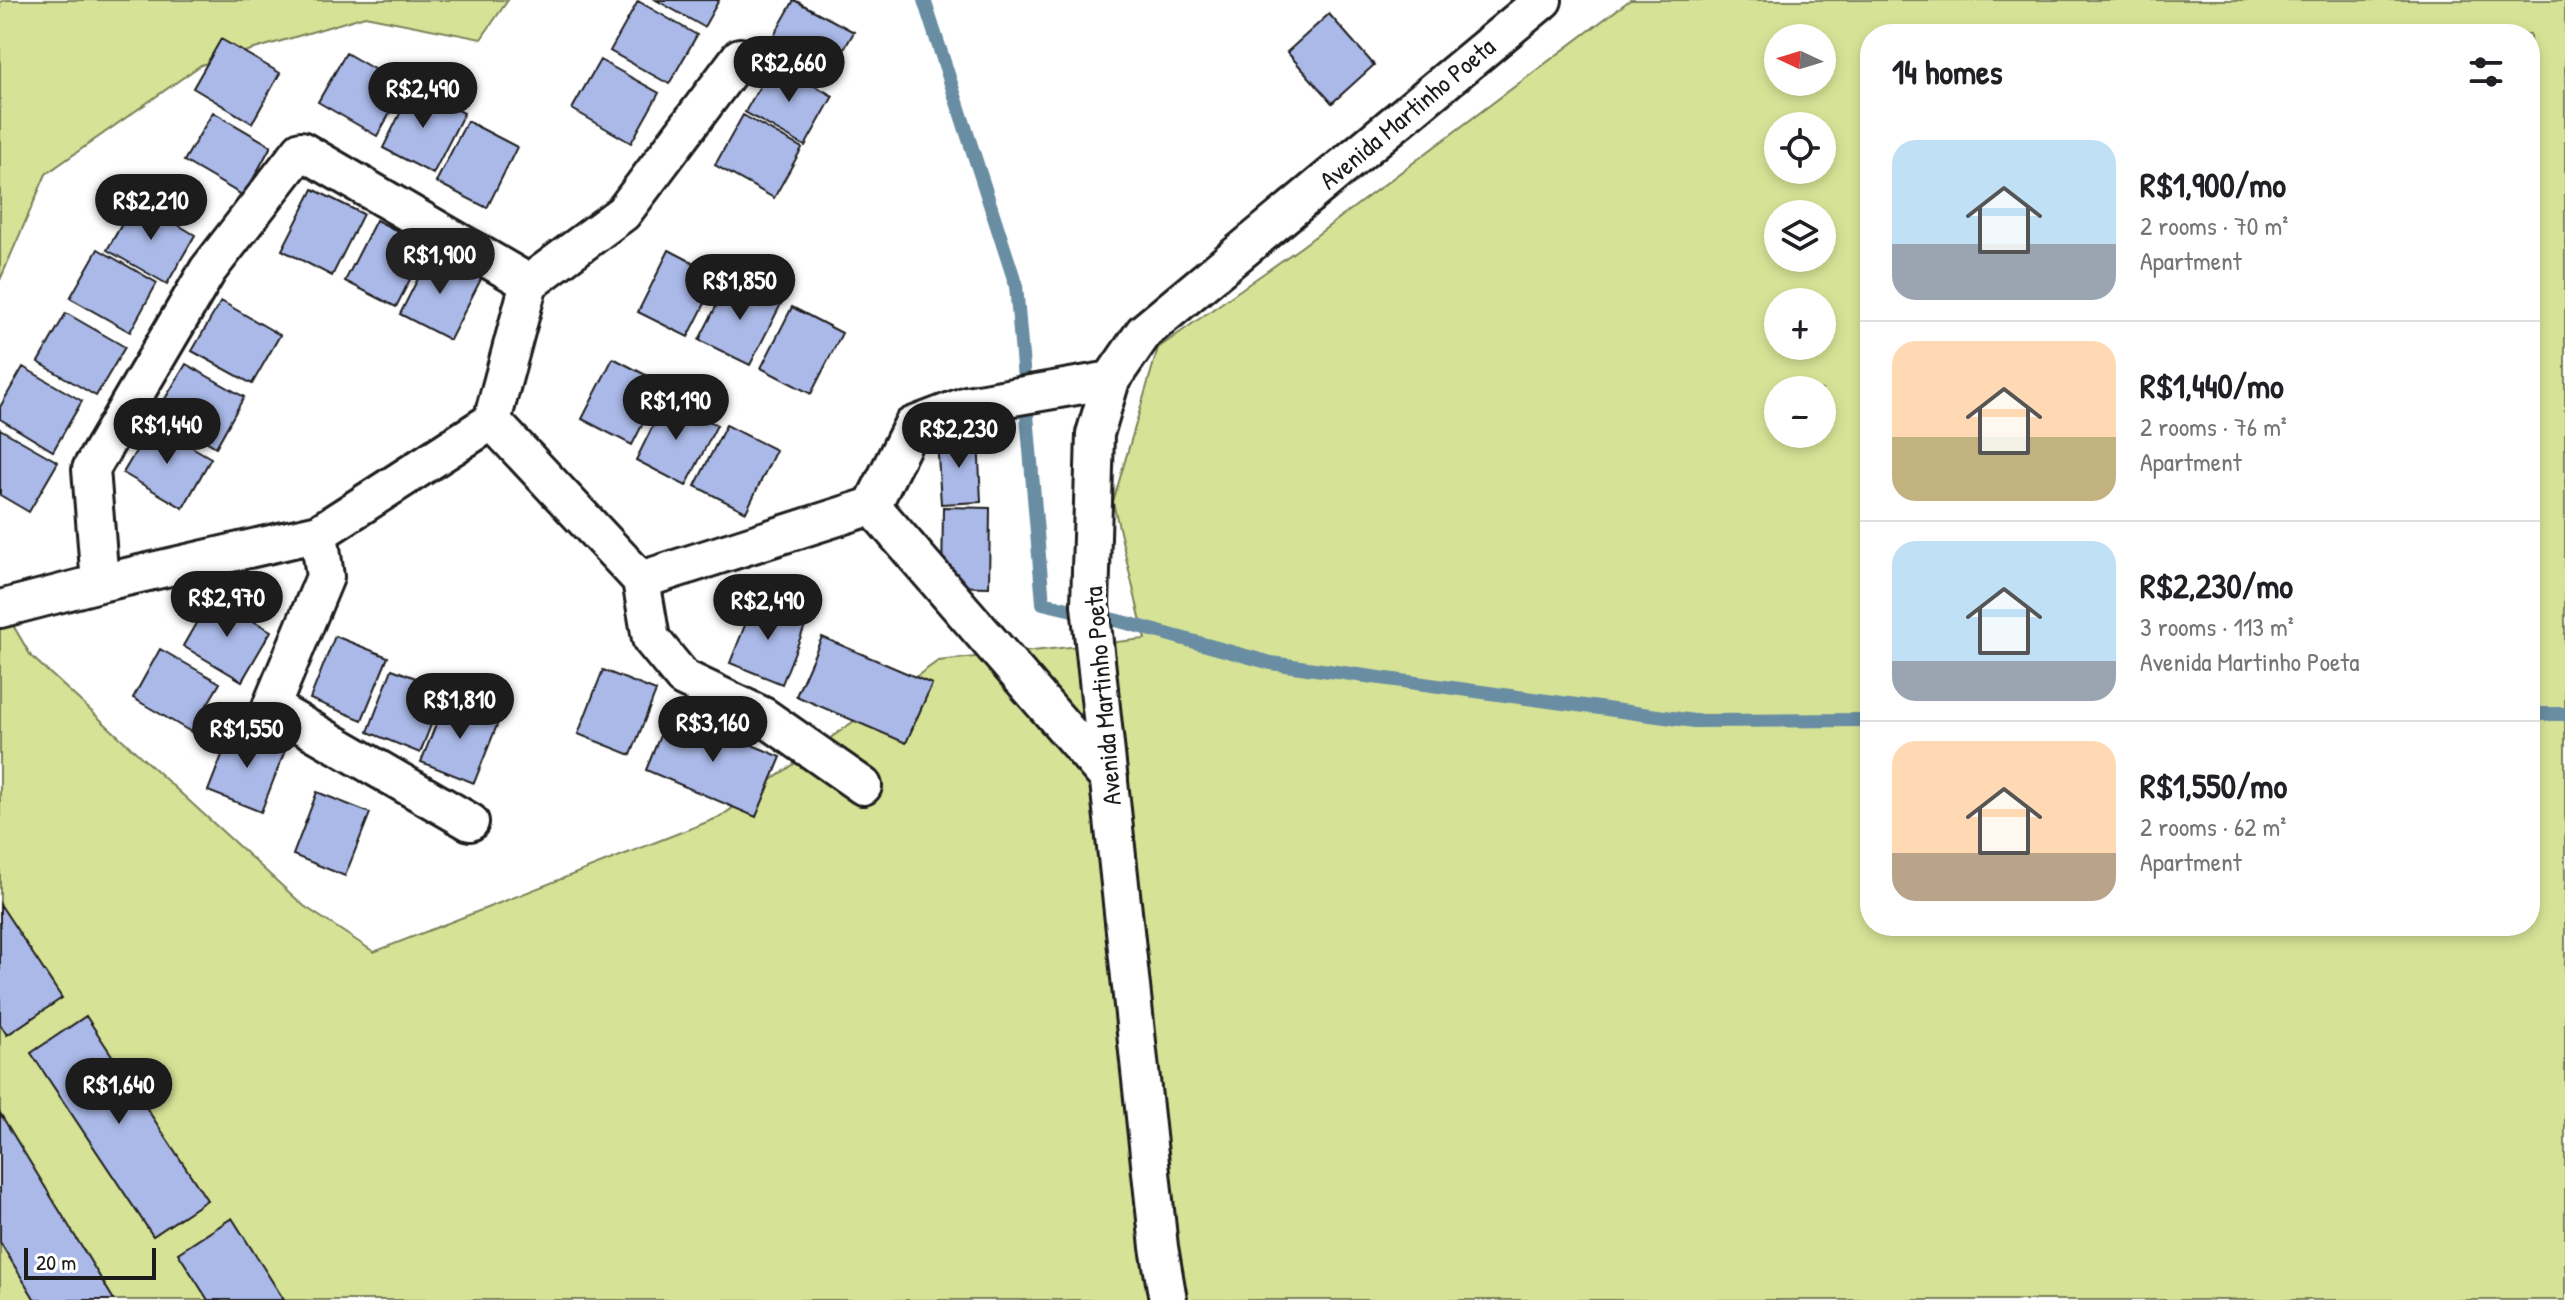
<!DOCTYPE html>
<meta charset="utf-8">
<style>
:root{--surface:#fff;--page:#f6f6f6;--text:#202124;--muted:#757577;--line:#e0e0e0;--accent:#1c1c1c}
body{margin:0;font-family:"Patrick Hand",sans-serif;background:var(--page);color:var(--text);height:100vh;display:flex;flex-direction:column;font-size:30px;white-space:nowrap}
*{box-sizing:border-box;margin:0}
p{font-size:26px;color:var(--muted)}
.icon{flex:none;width:44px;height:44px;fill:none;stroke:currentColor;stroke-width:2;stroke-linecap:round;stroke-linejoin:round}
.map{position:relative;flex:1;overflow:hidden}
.sheet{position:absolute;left:1860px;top:24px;width:680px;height:912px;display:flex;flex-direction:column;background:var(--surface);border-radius:32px;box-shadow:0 4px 12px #0003}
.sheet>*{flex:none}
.needle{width:52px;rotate:274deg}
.buttons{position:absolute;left:1764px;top:24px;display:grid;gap:16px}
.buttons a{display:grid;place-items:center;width:72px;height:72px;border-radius:50%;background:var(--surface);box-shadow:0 4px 12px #0003;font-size:40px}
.scale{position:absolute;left:24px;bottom:20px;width:132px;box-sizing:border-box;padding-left:8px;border:4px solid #1c1c1c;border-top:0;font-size:22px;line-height:28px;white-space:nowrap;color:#1c1c1c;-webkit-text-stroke:6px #fff;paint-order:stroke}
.price{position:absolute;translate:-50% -68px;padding:0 18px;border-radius:28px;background:var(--accent);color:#fff;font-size:26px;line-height:52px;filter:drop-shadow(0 2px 4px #0008)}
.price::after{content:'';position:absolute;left:50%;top:48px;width:24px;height:18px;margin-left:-12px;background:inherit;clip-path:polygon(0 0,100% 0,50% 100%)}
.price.selected{background:#222;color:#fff}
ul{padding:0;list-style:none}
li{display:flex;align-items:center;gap:24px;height:200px;padding:0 32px}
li+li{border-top:2px solid var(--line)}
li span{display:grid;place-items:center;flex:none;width:224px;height:160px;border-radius:24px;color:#555}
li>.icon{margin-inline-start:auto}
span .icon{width:96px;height:96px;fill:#fffc;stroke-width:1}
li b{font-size:34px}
h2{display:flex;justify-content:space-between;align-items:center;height:96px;padding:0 32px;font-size:34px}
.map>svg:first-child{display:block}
.green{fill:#d6e396;stroke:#798059;stroke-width:2;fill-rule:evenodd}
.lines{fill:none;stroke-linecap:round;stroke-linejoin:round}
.stream{stroke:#698da3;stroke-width:14}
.building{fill:#aab9e8;stroke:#1c1c1c;stroke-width:2}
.minor-casing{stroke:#1c1c1c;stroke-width:42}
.minor{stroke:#fff;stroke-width:36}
.labels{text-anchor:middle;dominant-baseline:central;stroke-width:8;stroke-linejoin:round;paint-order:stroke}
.street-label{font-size:26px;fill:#1c1c1c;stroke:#fff}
</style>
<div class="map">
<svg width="2565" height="1300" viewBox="0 0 2565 1300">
<rect width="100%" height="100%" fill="#fff"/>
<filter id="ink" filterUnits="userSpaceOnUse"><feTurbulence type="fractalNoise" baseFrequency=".0125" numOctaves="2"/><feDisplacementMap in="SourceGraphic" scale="16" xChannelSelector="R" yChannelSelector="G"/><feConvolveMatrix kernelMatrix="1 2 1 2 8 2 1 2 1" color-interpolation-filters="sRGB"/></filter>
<g filter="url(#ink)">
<path class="green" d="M6 0H508L481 39 365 16 201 65 46 174 0 280V2Z
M1630 0H2565V1300H0V603L31 656 304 906 374 952 720 817 938 661 1145 639 1113 502 1158 348 1301 247ZM1870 34H2530V926H1870ZM1778 38H1822V82H1778ZM1778 126H1822V170H1778ZM1778 214H1822V258H1778ZM1778 302H1822V346H1778ZM1778 390H1822V434H1778Z"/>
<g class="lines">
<path class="stream" d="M924 0 1016 285 1043 603 1127 623 1271 663 1694 721 1870 720
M2530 714H2565"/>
</g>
<path class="building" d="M656 0H719L704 27Z
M794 0 854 32 826 81 767 48Z
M638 1 697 35 669 84 610 51Z
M1329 14 1374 65 1332 103 1287 52Z
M221 39 280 73 252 123 193 88Z
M346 53 405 87 377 136 318 102Z
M600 60 659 93 631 143 572 109Z
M773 63 833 96 805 146 745 112Z
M413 87 464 113 433 174 383 148Z
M213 112 271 146 244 196 184 161Z
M743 115 802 148 774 198 715 165Z
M467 121 517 147 487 208 436 182Z
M313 189 363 214 332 276 282 250Z
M136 200 195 235 167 284 107 250Z
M376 220 427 246 396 307 345 281Z
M98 249 157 283 130 332 70 298Z
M669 250 719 276 688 337 638 312Z
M431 253 481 279 450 340 400 314Z
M730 279 781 304 750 365 699 340Z
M221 301 280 335 252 384 192 351Z
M792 307 842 333 811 394 761 368Z
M66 313 125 347 96 396 38 362Z
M613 358 663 384 632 445 582 419Z
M186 364 244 397 216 447 157 412Z
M23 367 82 401 53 451 0 419V407Z
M666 399 717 425 686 486 636 460Z
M152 424 211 458 183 508 123 473Z
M726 425 776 450 746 512 695 486Z
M0 429 58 462 29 512 0 495Z
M978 437 981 502 941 504 937 439Z
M943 507 990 508 989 587 942 586Z
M211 597 271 631 242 681 183 646Z
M755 600 807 621 782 684 730 663Z
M335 636 388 657 362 720 310 699Z
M822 637 932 684 906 743 796 696Z
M160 649 220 683 191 732 133 698Z
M392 669 445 689 420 753 368 732Z
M603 670 656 691 631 755 578 734Z
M446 699 499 720 474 783 421 762Z
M670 711 781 757 756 817 646 770Z
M233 727 286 748 261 812 208 791Z
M317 792 370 813 345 876 293 855Z
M0 904 62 998 7 1035 0 1024Z
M86 1016 207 1200 153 1236 31 1053Z
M0 1113 114 1300H35L0 1242Z
M232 1218 284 1300H208L178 1253Z"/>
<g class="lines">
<g class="minor-casing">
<path id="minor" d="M492 421 641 580 872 506 912 426 967 405 1111 380
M872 506 1109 779
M319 533 325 577 271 707 470 822
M641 580 651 639 683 678 763 716 863 786
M100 583 91 469 208 270 301 150 529 283
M0 609 100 583 319 533 492 421 529 283 623 213 740 57
M1168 1300 1159 1247 1090 605 1095 434 1111 380 1144 332 1543 0"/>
</g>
<use href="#minor" class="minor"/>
</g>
</g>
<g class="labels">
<g class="street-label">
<text transform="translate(1407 113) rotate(-40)">Avenida Martinho Poeta</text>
<text transform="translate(1102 696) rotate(-95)">Avenida Martinho Poeta</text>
</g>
</g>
</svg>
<div class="buttons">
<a><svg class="needle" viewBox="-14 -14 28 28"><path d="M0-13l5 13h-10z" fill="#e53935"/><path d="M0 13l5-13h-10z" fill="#757577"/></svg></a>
<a><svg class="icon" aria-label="locate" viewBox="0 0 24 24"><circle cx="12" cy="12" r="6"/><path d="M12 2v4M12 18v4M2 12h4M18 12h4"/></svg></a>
<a><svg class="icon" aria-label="layers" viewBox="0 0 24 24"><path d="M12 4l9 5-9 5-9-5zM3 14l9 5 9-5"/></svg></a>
<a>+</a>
<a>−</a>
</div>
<div class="scale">20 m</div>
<b class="price" style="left:789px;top:104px">R$2,660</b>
<b class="price" style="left:423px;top:130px">R$2,490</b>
<b class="price" style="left:151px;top:242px">R$2,210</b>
<b class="price selected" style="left:440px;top:296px">R$1,900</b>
<b class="price" style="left:740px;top:322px">R$1,850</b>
<b class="price" style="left:676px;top:442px">R$1,190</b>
<b class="price" style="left:167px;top:466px">R$1,440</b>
<b class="price" style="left:959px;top:470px">R$2,230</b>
<b class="price" style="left:227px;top:639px">R$2,970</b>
<b class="price" style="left:768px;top:642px">R$2,490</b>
<b class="price" style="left:460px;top:741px">R$1,810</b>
<b class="price" style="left:713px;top:764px">R$3,160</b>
<b class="price" style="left:247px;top:770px">R$1,550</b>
<b class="price" style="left:119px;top:1126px">R$1,640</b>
<section class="sheet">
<h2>14 homes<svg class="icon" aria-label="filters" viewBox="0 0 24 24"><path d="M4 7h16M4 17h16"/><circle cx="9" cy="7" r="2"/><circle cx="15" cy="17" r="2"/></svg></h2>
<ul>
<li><span style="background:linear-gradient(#bfe0f5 65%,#9aa5b1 0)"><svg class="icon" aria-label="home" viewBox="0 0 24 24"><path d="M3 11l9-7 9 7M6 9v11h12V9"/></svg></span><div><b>R$1,900/mo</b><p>2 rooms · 70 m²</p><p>Apartment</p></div></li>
<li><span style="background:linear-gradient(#ffd9b3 60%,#c2b280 0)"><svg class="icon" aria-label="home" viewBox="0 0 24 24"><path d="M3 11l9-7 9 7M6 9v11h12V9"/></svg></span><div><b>R$1,440/mo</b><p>2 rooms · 76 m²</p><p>Apartment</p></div></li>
<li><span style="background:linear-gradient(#bfe0f5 75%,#9aa5b1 0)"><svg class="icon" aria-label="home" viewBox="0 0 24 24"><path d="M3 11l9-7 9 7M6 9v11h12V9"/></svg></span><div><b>R$2,230/mo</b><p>3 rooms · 113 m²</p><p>Avenida Martinho Poeta</p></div></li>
<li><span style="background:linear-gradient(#ffd9b3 70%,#b9a48a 0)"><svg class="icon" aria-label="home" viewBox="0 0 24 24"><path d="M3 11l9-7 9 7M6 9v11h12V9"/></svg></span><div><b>R$1,550/mo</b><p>2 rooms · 62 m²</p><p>Apartment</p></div></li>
</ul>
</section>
</div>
